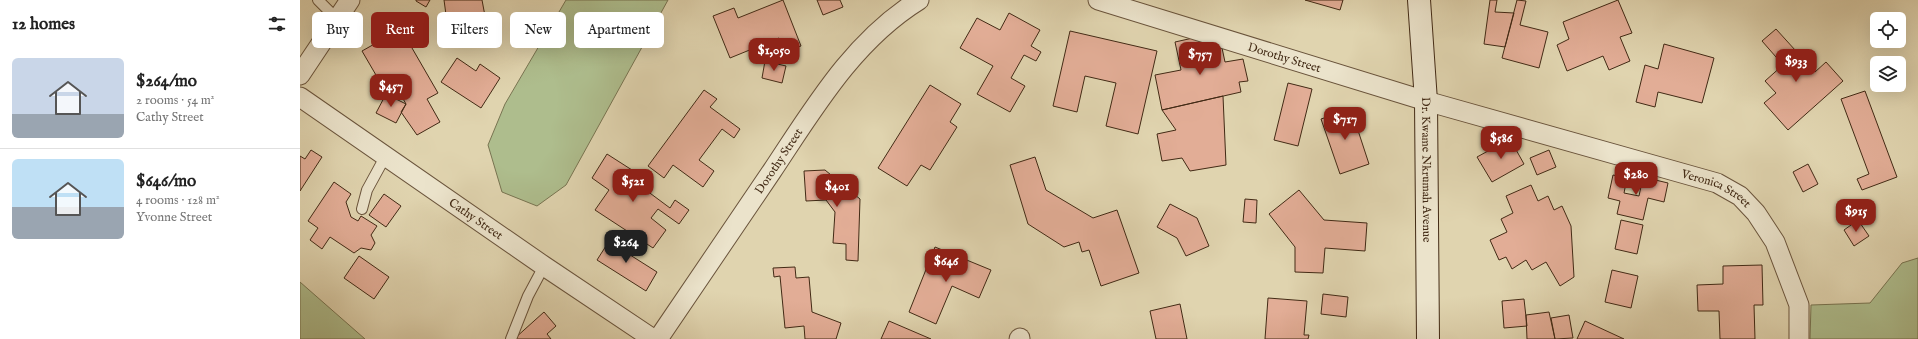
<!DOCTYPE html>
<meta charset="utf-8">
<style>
:root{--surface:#fff;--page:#f6f6f6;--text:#222;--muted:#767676;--line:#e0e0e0;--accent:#8f2418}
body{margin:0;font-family:"IM FELL English",serif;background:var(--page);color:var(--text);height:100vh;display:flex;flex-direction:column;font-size:15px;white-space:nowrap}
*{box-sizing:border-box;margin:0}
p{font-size:13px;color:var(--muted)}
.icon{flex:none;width:22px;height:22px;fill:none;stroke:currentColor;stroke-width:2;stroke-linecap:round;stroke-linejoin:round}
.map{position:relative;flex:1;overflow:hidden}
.drawer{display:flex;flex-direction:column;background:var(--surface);width:300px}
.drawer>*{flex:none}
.top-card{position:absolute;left:12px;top:12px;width:380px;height:36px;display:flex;gap:8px}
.controls{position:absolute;left:1570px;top:12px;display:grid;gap:8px}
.controls a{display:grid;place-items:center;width:36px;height:36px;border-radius:6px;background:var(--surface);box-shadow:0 4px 16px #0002;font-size:20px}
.price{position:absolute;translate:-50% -34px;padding:0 9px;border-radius:8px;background:var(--accent);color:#fff;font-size:13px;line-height:26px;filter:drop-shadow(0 1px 2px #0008)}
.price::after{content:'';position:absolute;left:50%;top:24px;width:12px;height:9px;margin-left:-6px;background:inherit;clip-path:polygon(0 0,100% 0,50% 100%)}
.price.selected{background:#222;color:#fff}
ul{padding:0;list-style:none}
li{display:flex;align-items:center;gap:12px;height:100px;padding:0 12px}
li+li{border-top:1px solid var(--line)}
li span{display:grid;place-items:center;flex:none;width:112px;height:80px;border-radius:6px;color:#555}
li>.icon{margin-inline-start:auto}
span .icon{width:48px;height:48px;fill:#fffc;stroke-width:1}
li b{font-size:17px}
h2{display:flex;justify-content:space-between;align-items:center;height:48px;padding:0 12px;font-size:17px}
.tag{padding:0 14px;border-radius:6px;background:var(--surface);box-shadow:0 4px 16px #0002;font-size:14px;line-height:36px}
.tag.selected{background:var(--accent);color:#fff}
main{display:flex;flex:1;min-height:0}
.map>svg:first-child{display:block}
.green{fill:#aebd8d;stroke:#787451}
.building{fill:#e2ad96;stroke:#422a15}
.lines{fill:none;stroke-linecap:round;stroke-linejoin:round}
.lane-casing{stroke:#6a543c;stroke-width:12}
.street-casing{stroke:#6a543c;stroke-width:21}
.secondary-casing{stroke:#422a15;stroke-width:24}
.lane{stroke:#ebe3cb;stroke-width:10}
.street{stroke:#ebe3cb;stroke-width:19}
.secondary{stroke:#ebe3cb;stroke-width:22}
.labels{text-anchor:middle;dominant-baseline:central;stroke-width:3;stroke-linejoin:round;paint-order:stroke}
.street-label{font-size:12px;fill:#422a15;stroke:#ebe3cb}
</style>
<main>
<section class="drawer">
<h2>12 homes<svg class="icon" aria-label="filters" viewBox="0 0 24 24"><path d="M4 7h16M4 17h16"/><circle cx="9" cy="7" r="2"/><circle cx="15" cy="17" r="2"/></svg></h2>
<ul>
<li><span style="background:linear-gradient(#c9d6e8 70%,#9aa5b1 0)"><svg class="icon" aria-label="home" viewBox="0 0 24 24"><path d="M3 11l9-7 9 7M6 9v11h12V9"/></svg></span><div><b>$264/mo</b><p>2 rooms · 54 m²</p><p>Cathy Street</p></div></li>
<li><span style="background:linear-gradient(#bfe0f5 60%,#9aa5b1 0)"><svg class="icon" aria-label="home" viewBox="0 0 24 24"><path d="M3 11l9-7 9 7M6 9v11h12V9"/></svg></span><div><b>$646/mo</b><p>4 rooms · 128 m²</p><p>Yvonne Street</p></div></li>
</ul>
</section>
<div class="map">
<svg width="1618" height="339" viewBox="0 0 1618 339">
<rect width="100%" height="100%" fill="#e0d4af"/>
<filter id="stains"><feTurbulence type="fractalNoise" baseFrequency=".005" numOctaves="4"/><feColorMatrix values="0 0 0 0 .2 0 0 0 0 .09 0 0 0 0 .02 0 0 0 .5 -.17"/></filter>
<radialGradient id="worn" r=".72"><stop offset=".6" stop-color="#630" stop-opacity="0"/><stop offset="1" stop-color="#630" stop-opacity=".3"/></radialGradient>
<path class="green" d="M266 0H368L266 185 237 206 202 192 188 145 205 104Z
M1618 258V339H1510L1511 305 1570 303 1602 263Z
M0 282 65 339H0Z"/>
<path class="building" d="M116 0H130L126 7 116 1Z
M144 0H182L185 16 147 22Z
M483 0 501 46 484 52 479 38 430 58 413 16 434 8 438 18Z
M517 0H540L543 7 523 15Z
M1005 0H1043L1040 10Z
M1190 0H1197L1195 12 1214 13 1205 47 1184 44Z
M1217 0 1226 1 1220 25 1248 32 1239 68 1202 58Z
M1318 0 1332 33 1320 37 1330 61 1309 70 1303 56 1267 71 1257 45 1269 39 1263 22Z
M709 13 740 30 731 46 741 52 736 61 724 55 711 78 725 86 710 112 677 94 693 66 660 48 677 18 700 30Z
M101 29 138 93 127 99 140 122 117 135 101 112 106 104 90 76 80 82 62 51Z
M1476 29 1515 72 1526 62 1543 81 1488 130 1464 103 1476 93 1465 81 1483 65 1462 41Z
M770 31 857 51 838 134 806 126 816 83 785 76 777 112 753 106Z
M902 36 905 51 922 48 925 62 943 59 948 81 939 82 941 92 862 110 855 75 881 70 875 42Z
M1364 44 1414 58 1402 103 1358 92 1355 107 1336 102 1345 65 1358 69Z
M157 58 176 71 180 64 200 78 181 108 141 82Z
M465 61 486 66 482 83 462 78Z
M988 83 1012 89 998 146 974 140Z
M630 85 661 104 650 122 657 127 630 170 621 165 607 186 578 168Z
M404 90 417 99 410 107 440 129 434 138 422 129 399 160 414 171 403 187 373 165 364 178 348 166Z
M1565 91 1597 177 1562 190 1557 179 1569 174 1541 99Z
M86 94 106 104 96 123 76 113Z
M923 96 926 165 890 171 882 158 862 161 857 134 876 130 862 110Z
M1051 109 1069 164 1040 174 1021 119Z
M1210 139 1224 164 1192 182 1177 157Z
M11 150 22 157 0 191V156L5 159Z
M1249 150 1256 167 1237 175 1230 158Z
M307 154 332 170 331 179 370 208 375 200 389 210 379 224 358 209 351 218 366 230 353 248 295 210 309 190 292 178Z
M735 157 746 190 793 218 817 210 839 273 801 286 789 250 782 252 779 242 764 247 728 224 710 165Z
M1508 164 1518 184 1503 192 1493 172Z
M525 170 560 199 558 261 546 260V244L533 243 535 212 526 200 506 201 504 171Z
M1313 175 1327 178 1324 193 1339 196 1343 177 1368 183 1364 202 1348 198 1343 220 1317 214 1320 201 1308 198Z
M34 182 51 194 46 202 51 217 58 221 61 216 77 226 71 235 75 243 71 250 61 248 54 253 30 237 22 249 10 240 18 228 8 221Z
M1231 185 1238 201 1248 196 1254 210 1262 206 1271 226 1274 277 1260 286 1246 262 1232 270 1226 260 1212 269 1206 257 1199 260 1190 240 1207 232 1201 219 1213 213 1206 196Z
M999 190 1024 220 1067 223 1065 251 1025 248 1023 273 995 272V247L969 214Z
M84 194 101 206 86 227 69 215Z
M945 199 957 200 956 223 943 222Z
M870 204 897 218 909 246 886 256 877 238 857 227Z
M1321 220 1343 225 1337 254 1315 249Z
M1558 220 1569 236 1554 246 1544 230Z
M313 235 331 246 327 253 357 272 346 291 297 260Z
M635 247 691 270 679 298 652 286 636 324 609 312Z
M59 256 89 277 74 299 44 278Z
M1462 265 1463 305H1454L1455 339H1420L1419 311H1398L1397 285 1423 284V266Z
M495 267 496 278 509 277 512 312 541 323 536 339H505L504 326 485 328 480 276 474 277 473 268Z
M1312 270 1338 276 1331 308 1305 302Z
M1023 294 1048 297 1046 317 1021 314Z
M968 298 1007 301 1004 335H1009L1008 339H965Z
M1224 299 1227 326 1204 328 1202 301Z
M880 304 887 339H856L850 311Z
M244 312 256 326 247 334 251 339H214Z
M1249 312 1255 339H1227L1226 315Z
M1269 315 1273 338 1255 339 1251 318Z
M589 321 631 339H581Z
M1285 321 1324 339H1277Z"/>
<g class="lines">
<g class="lane-casing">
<path id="lane" d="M18 0 37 19
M62 209 67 190 85 157
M211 339 228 296 244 266"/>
</g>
<g class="street-casing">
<g id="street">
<path id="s1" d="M798 0 1126 101 1417 183 1440 196 1456 213 1475 242 1499 305V339"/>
<path d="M0 75 50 0"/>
<path id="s2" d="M0 97 244 266 353 339"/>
<path id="s3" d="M358 339C396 283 434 227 472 171 514 108 553 41 619 0"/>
<path d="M719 339 720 338"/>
</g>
</g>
<g class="secondary-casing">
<g id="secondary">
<path id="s4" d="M1119 0 1126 101 1128 339"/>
</g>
</g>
<use href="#lane" class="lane"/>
<use href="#street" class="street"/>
<use href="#secondary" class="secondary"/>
</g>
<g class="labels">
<g class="street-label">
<text stroke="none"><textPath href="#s1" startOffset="195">Dorothy Street</textPath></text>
<text stroke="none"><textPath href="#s3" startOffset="215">Dorothy Street</textPath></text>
<text stroke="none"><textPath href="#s4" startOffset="170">Dr. Kwame Nkrumah Avenue</textPath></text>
<text stroke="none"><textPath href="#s1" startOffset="647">Veronica Street</textPath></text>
<text stroke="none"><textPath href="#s2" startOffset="214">Cathy Street</textPath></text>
</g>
</g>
<rect width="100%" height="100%" filter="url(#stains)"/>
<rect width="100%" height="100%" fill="url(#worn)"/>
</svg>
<div class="controls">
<a><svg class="icon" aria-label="locate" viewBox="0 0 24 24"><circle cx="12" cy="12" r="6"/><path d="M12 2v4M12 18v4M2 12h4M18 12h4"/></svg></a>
<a><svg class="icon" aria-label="layers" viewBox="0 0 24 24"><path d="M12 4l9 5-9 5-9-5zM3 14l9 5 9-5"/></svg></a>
</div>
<b class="price" style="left:474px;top:72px">$1,050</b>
<b class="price" style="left:900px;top:76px">$757</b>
<b class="price" style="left:1496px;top:83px">$933</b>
<b class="price" style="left:91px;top:108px">$457</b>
<b class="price" style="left:1045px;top:141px">$717</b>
<b class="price" style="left:1201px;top:160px">$586</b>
<b class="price" style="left:1336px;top:196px">$280</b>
<b class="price" style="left:333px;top:203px">$521</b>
<b class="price" style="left:537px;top:208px">$401</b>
<b class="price" style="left:1556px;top:233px">$915</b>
<b class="price selected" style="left:326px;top:264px">$264</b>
<b class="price" style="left:646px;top:283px">$646</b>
<div class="top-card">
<a class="tag">Buy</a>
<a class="tag selected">Rent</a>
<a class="tag">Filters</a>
<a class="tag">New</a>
<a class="tag">Apartment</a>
</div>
</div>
</main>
